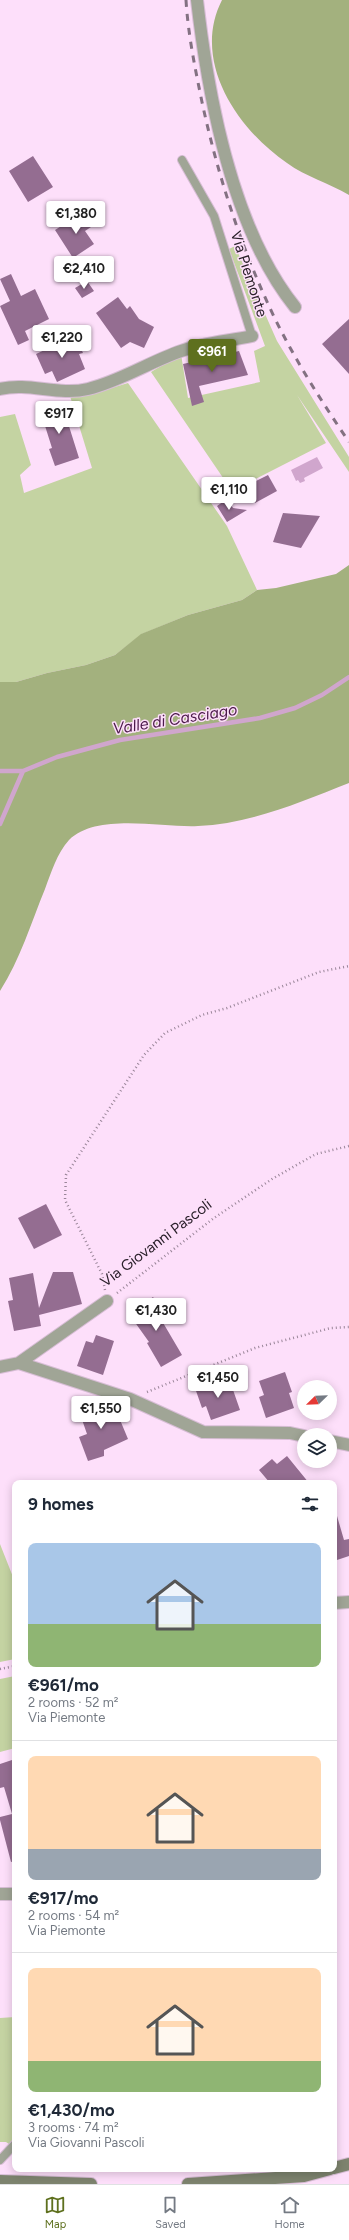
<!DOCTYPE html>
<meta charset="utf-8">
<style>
:root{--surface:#fff;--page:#f2f2f3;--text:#1f2937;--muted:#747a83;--line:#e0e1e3;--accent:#5e701e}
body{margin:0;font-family:Figtree,sans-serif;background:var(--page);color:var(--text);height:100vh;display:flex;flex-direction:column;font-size:15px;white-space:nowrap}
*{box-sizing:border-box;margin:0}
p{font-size:13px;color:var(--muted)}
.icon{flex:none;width:22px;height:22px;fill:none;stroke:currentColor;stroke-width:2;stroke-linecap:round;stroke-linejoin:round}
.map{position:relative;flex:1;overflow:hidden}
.sheet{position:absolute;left:12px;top:1480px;width:325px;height:692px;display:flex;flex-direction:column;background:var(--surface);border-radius:8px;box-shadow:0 2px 10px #0003}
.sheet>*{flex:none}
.needle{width:26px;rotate:247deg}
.buttons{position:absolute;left:297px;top:1380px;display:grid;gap:8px}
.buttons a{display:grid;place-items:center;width:40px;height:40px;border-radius:50%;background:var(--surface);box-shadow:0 2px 10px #0003;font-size:20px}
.price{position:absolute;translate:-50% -34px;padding:0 9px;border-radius:4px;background:#fff;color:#222;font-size:13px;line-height:26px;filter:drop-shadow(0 1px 2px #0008)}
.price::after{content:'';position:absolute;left:50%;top:24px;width:12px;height:9px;margin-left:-6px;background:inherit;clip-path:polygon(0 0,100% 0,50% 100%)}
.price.selected{background:var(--accent);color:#fff}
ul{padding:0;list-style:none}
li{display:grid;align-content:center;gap:8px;height:212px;padding:0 16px}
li+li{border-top:1px solid var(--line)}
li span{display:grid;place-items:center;height:124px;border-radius:8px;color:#555}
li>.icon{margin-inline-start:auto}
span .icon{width:72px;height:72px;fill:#fffc;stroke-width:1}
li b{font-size:17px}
h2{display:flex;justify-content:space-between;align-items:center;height:48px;padding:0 16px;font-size:17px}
.tabs{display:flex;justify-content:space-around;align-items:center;height:56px;border-top:1px solid var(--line);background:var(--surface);font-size:11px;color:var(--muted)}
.tabs a{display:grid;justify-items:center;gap:2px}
.tabs .selected{color:var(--accent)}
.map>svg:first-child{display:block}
.green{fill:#c4d3a2}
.forest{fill:#a3b17e}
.water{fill:#d0a6cd}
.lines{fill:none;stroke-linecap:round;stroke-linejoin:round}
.stream{stroke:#d0a6cd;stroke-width:4.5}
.building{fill:#946d91}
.lane-casing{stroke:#d7bdd5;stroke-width:10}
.street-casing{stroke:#d7bdd5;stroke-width:14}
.secondary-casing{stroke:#d7bdd5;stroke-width:14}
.path{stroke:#9a8699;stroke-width:2.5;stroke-dasharray:1 3;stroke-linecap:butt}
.lane{stroke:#a0a596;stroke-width:8}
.street{stroke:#a0a596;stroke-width:12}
.secondary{stroke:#7d836e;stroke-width:12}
.rail{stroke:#837182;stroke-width:3;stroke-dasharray:7 7;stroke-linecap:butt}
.labels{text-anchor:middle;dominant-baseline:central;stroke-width:3;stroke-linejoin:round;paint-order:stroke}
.street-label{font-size:15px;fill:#2a202a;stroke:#fddffa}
.water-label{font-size:16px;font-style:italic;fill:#4b194a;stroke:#fddffa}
</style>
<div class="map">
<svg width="349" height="2184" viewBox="0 0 349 2184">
<rect width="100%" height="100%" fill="#fddffa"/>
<path class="green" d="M235 246 277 341 349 457V472L297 395 326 443 232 491 151 372 181 354 188 398 260 382 254 351 265 346 229 249Z
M128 383 227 526 257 590 242 600 188 615 142 634 115 655 86 665 47 673 16 682H0V417L15 414 31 465 20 475 24 493 92 468 70 396 95 393Z
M0 1544 15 1582V1659L0 1662Z
M15 1676V1748L0 1752V1679Z
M15 2017V2148L6 2142H0V2018Z"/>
<path class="forest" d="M222 0H349V195C329 183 306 177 287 163 237 129 191 61 222 0Z
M349 565V783C301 802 250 824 198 826 163 828 97 812 69 840 57 853 51 873 45 889 31 923 20 960 0 991V682H16L47 673 86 665 115 655 141 634 188 615 242 600 257 590 276 588 336 574Z"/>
<path class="water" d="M317 457 323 468 304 478 305 481 300 483 298 480 296 481 291 470Z"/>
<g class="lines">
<path class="stream" d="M0 771H23L57 757 120 740 260 718 295 708 322 695 349 677
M0 824 23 771"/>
</g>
<path class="building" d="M33 156 53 187 28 202 9 171Z
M82 213 91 227 85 231 94 244 73 258 55 230Z
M11 274 21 296 35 289 49 319 25 331 29 340 18 345 0 306 10 301 0 279Z
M87 281 94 291 82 298 75 288Z
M118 297 127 309 130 306 139 319 154 327 144 348 130 342 121 348 96 313Z
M349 319V374L322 344Z
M75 336 83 353 79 354 85 369 57 382 52 371 45 374 36 354Z
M239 351 248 375 199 386 204 402 192 406 183 364Z
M62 404 79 458 55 466 49 449 52 448 40 410Z
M268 475 277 491 255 503 246 486Z
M227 499 233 508 247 510 227 522 217 506Z
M283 513 320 516 301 548 273 542Z
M46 1204 62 1235 34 1249 18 1218Z
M53 1272H73L82 1304 39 1315 41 1326 14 1331 8 1301 13 1300 9 1278 33 1273 39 1308Z
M153 1297 167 1318 162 1321 182 1355 161 1367 147 1343 149 1342 129 1314Z
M96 1335 114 1341 103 1375 77 1366 86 1341 93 1343Z
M285 1372 292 1392 289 1393 294 1408 266 1418 259 1397 264 1395 259 1381Z
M223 1378 227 1388 232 1387 240 1410 211 1420 206 1406 202 1408 195 1388Z
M113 1403 128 1439 104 1450V1456L88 1461 79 1437 87 1434 79 1411 96 1405 98 1409Z
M287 1456 309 1483H270L259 1470 272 1459 277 1464Z
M334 1516H337L344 1540 349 1539V1556L334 1561Z
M15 1759V1861L11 1862 0 1820V1817L12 1814 4 1787 0 1788V1764Z"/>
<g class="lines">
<g class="lane-casing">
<path id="lane" d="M182 160 214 216 252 336
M0 2160 15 2144"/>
</g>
<g class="street-casing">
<path id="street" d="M197 0C208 96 233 230 295 307
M0 389C29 382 58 396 88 389 121 381 149 362 181 351 203 343 229 341 252 336
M19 1363 130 1399 203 1432 290 1433 304 1436
M0 1367 19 1363 107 1301
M330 1441 349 1445
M334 1603 349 1602
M0 1894H15"/>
</g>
<g class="secondary-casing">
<path id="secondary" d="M334 2168 349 2164
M0 2181 91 2184
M188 2184 304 2176 330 2169"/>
</g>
<path class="path" d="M105 1290 102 1274 65 1200 66 1175 144 1055 165 1033 202 1015 227 1008 319 972 349 966
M117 1293 214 1218 272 1179 316 1154 349 1146
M147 1392 255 1348 331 1328 349 1327
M0 1669 15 1666"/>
<use href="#lane" class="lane"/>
<use href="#street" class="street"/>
<use href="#secondary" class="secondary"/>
<path class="rail" d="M186 0C188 34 195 68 202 102 217 172 239 241 269 306 291 354 320 399 349 442"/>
</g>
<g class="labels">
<g class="street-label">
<text transform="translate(249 274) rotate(72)">Via Piemonte</text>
<text transform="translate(156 1243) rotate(-37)">Via Giovanni Pascoli</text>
</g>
<g class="water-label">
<text transform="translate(175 719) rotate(-9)">Valle di Casciago</text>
</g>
</g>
</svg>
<div class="buttons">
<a><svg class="needle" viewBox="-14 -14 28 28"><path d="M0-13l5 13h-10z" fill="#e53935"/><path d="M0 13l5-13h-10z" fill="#747a83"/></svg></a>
<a><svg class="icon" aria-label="layers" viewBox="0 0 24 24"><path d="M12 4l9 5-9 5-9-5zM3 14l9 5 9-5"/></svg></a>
</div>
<b class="price" style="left:76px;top:235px">€1,380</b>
<b class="price" style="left:84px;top:290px">€2,410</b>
<b class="price" style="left:62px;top:359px">€1,220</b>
<b class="price selected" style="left:212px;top:373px">€961</b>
<b class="price" style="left:59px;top:435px">€917</b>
<b class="price" style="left:229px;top:511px">€1,110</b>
<b class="price" style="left:156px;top:1332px">€1,430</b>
<b class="price" style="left:218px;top:1399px">€1,450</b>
<b class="price" style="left:101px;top:1430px">€1,550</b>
<section class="sheet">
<h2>9 homes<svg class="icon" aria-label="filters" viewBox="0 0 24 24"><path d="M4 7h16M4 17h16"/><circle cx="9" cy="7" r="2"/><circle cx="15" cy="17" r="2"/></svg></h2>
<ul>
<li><span style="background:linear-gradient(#a9c7e8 65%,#8fb573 0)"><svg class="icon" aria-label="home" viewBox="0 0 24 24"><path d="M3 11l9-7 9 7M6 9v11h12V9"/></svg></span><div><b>€961/mo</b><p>2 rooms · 52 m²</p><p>Via Piemonte</p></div></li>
<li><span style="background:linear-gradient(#ffd9b3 75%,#9aa5b1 0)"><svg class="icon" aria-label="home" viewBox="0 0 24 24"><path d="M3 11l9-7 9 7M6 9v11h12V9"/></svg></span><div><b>€917/mo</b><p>2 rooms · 54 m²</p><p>Via Piemonte</p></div></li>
<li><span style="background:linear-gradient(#ffd9b3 75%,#8fb573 0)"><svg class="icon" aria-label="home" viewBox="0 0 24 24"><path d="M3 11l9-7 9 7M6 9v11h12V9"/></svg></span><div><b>€1,430/mo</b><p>3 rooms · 74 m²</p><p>Via Giovanni Pascoli</p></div></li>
</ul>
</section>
</div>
<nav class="tabs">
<a class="selected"><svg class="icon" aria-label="map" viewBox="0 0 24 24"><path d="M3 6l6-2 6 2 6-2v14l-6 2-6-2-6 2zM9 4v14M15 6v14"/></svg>Map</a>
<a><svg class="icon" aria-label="saved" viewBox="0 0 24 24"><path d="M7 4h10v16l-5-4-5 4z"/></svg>Saved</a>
<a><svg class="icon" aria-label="home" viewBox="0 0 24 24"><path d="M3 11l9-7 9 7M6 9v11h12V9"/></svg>Home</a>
</nav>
